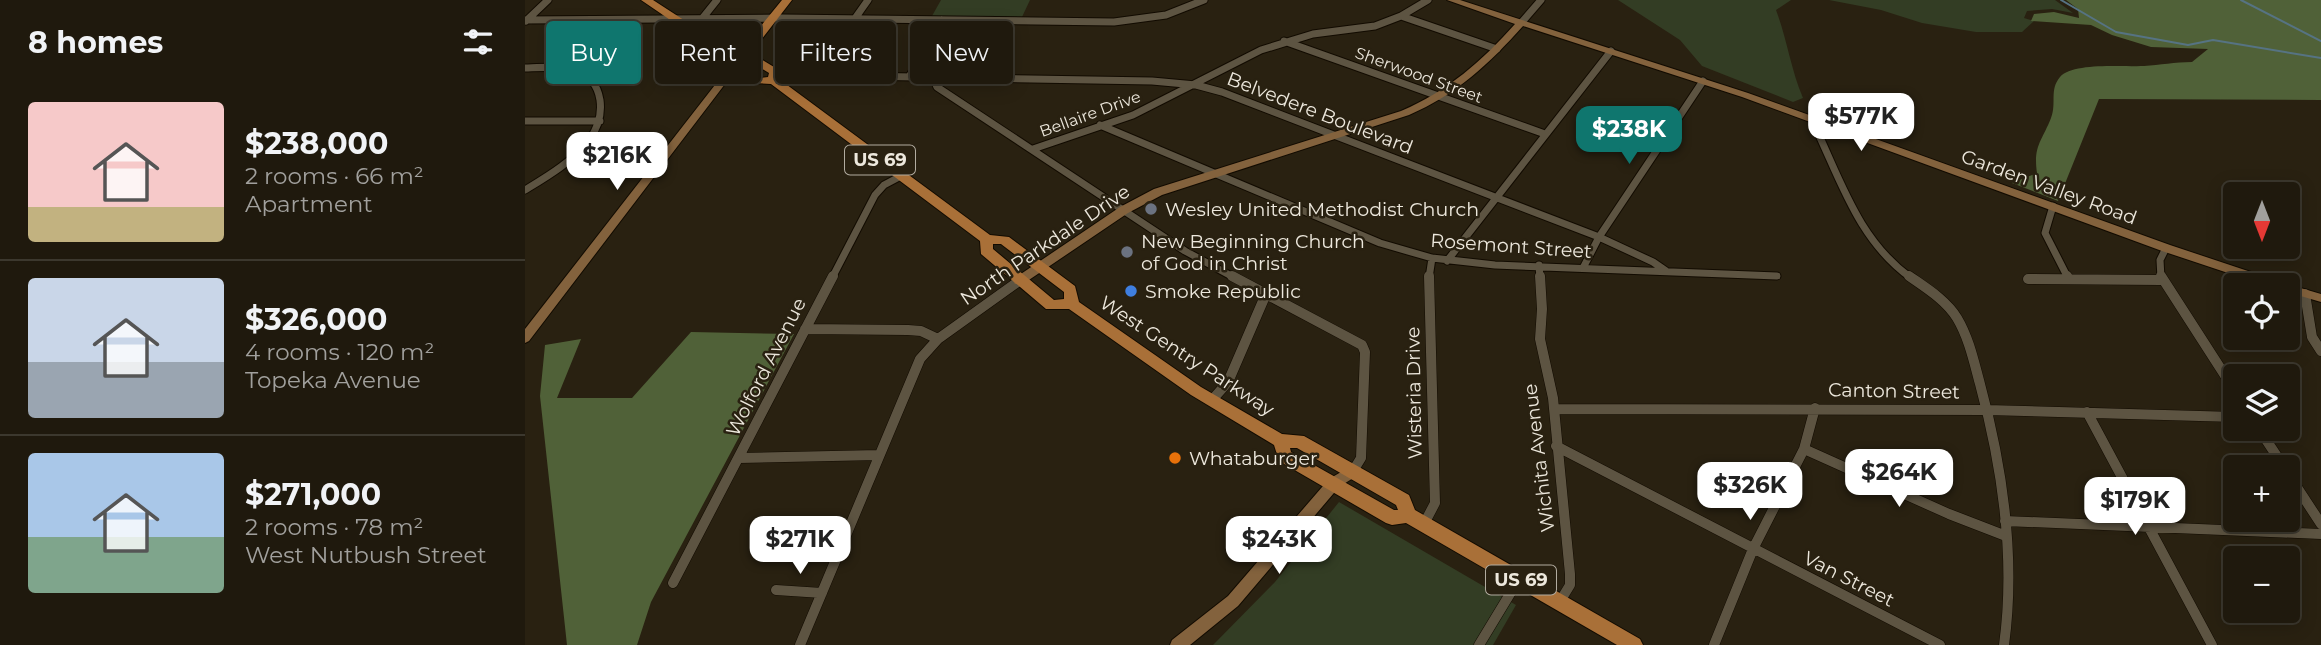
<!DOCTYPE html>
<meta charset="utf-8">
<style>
:root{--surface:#1f190d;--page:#2c261b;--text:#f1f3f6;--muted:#a1a09d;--line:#3c382e;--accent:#0f766e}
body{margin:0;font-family:Montserrat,sans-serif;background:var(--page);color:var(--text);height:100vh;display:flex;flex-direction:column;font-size:26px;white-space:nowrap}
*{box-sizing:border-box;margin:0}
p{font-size:23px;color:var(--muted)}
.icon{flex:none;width:38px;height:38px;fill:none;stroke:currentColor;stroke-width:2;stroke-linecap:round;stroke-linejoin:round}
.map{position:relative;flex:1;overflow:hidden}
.sheet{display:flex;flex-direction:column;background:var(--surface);width:525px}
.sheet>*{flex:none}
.banner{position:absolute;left:21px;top:21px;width:665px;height:63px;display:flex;gap:14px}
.needle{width:46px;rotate:180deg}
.fabs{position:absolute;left:1698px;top:182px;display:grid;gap:14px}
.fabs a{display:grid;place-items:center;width:77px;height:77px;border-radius:7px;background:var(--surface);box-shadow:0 4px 18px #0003,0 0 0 2px var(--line);font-size:35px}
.price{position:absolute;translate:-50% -60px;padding:0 16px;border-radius:14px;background:#fff;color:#222;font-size:23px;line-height:46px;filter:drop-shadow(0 2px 4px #0008)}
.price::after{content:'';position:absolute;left:50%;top:42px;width:21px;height:16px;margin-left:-10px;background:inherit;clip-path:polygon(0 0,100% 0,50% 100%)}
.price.selected{background:var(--accent);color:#fff}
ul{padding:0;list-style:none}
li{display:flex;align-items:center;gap:21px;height:175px;padding:0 28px}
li+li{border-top:2px solid var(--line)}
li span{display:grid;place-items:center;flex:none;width:196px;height:140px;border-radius:7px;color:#555}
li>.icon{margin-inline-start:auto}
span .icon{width:84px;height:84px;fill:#fffc;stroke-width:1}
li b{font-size:30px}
h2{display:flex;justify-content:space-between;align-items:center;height:84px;padding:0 28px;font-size:30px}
.chip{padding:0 24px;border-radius:7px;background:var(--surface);box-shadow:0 4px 18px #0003,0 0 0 2px var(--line);font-size:24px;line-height:63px}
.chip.selected{background:var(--accent);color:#fff}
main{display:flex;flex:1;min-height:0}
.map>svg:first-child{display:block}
.green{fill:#333d24}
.forest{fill:#506138}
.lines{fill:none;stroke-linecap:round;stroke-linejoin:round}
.stream{stroke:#567383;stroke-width:2}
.street-far1-casing{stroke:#120b01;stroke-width:9}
.street-casing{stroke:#120b01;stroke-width:11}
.secondary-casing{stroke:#120b01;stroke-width:2}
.primary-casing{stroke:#120b01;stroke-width:2}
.street-far1{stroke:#5d5442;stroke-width:7}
.street{stroke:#5d5442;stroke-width:10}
.secondary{fill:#83623d;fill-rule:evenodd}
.primary{fill:#a97038;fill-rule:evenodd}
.worship-dot{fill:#6b7280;stroke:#292111;stroke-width:2.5}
.shop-dot{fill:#3f7fe0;stroke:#292111;stroke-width:2.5}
.food-dot{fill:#e8710a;stroke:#292111;stroke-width:2.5}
.labels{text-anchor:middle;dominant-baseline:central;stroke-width:5;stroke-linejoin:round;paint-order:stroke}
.far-street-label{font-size:16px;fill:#ede8dd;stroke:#292111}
.shield{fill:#292111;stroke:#b2aca0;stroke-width:2}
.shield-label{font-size:18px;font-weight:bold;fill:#ede8dd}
.street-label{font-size:19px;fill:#ede8dd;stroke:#292111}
.poi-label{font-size:19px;fill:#ede8dd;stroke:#292111;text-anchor:start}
</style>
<main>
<section class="sheet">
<h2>8 homes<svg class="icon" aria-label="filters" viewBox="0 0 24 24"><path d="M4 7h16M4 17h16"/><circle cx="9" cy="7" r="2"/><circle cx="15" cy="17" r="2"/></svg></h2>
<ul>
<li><span style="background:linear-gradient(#f6c9c9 75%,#c2b280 0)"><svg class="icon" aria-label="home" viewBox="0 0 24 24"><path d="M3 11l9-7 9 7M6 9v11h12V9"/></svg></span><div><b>$238,000</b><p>2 rooms · 66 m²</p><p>Apartment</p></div></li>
<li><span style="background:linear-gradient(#c9d6e8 60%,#9aa5b1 0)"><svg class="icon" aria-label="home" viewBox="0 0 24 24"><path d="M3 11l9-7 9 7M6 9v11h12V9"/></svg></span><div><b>$326,000</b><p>4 rooms · 120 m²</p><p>Topeka Avenue</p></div></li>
<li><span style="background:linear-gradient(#a9c7e8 60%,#7fa58c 0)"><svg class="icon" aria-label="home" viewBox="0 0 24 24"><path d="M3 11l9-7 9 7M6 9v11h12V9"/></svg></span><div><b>$271,000</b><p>2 rooms · 78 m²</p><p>West Nutbush Street</p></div></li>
</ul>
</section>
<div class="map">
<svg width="1796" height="645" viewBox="0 0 1796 645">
<rect width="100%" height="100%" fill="#292111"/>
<path class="green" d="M416 0H505L497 17 407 16Z
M1093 0H1266L1251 10C1262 39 1266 70 1278 98L1268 102 1177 66 1155 40Z
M1304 0H1530L1548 13 1527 9 1502 11 1499 18 1509 21 1497 32H1451L1397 23 1356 10Z
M814 502 991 605 968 645H688L750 582Z"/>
<path class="forest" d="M1541 0H1796V100L1574 99 1533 201 1487 183 1512 173C1508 146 1517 141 1526 118 1532 103 1524 90 1535 77 1547 62 1600 67 1619 66 1635 65 1650 62 1667 62L1683 49 1626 47 1587 35 1566 25 1506 21 1509 14 1529 12 1554 18 1553 9Z
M166 332 269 334 126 602 112 645H42L15 396 20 345 56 339 32 398H107Z"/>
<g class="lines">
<path class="stream" d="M1536 0 1591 32 1663 45 1688 40 1796 58
M1716 0 1796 41"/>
<g class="street-far1-casing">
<path id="street-far1" d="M876 16 972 49
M0 20 257 18 589 22 641 15 679 0
M176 20 192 0
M1 21 23 0
M996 23 1016 0
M759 41 1020 134
M0 68C29 67 69 62 75 100 77 115 73 128 64 140 47 162 23 176 0 190
M290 75 343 0
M384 77 417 20
M408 78 412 87 660 251 710 278
M250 82 273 75 627 81 671 85 697 92 1074 237 1128 262 1141 271
M0 121H75
M1294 121 1293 133C1318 187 1336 242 1386 278
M575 125 855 243 907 258 970 265 1252 276
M508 149 608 115 736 50 788 34 850 26 876 16 903 0
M1528 206 1520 233 1543 278
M922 261 1086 51
M1014 265 1015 278
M1058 268 1074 237 1178 81
M307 278 350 195 359 185 376 176
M904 278 907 258
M1636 278 1635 260 1641 248"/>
</g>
<g class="street-casing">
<path id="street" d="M707 276 837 345 840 352 836 458 828 471
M1015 276 1017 309 1015 339 1028 398 1045 574V585L1034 603
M1384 276C1401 288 1421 300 1432 318 1444 338 1449 362 1455 384 1478 469 1491 557 1479 645
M1542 276 1544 279
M1636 276 1710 391
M1503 279 1636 280
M1780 294 1787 337 1796 351
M280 329 383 330 396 331 413 339
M687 400 703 382 741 294
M1029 409 1462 410 1710 417
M1562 412 1687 645
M1734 429 1759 467
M1031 446 1415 645
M1279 449 1424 514 1481 536
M214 458 354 455
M1762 472 1796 524
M1480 521 1796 534
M899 524 910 503 904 276
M148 583 308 276
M251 590 297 593
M275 645 395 359 413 339 494 281
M954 645 994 579
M1189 645 1228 549 1279 449 1290 408"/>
</g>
<g class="secondary-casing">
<path id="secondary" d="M922 0H935L1223 93 1645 245 1756 282 1758 285 1762 284 1796 294V302L1762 292V285H1739L1637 251 1217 97 998 26C964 64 931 95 884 115L637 195 603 213 498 284H490L488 281 490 278 595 207 629 189 876 111C923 91 957 61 990 24Z
M210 62 213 63V67L4 341 0 343V329L207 63Z
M828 465 833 467 835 471 833 475 814 487 713 606 665 645H645L647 640 703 596 804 479Z"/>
</g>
<g class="primary-casing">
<path id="primary" d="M116 0H128L165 24 182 27 218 48 257 0H267L226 53 254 70V79L465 235 484 237 550 286 554 302 676 387 757 434 779 436 884 495 890 510 1115 639 1118 645H1092L881 523 867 525 861 523 754 461 749 445 666 395 544 309H521L456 254 455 241 246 84 228 83 158 38 157 28ZM167 31 175 32 213 54 210 59 211 61 215 62 221 59 244 73 243 77 234 78 167 35ZM468 244H476L539 292V299L529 300 468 249ZM765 448H772L871 505 873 510H869L766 452Z"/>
</g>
<use href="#street-far1" class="street-far1"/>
<use href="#street" class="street"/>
<use href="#secondary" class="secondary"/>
<use href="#primary" class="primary"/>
</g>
<g class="worship-dot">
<circle cx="626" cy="209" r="7"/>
<circle cx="602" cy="252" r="7"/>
</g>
<circle class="shop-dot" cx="606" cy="291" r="7"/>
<circle class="food-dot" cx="650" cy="458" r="7"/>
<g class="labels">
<g class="far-street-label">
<text transform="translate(894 75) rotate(20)">Sherwood Street</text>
<text transform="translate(565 114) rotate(-20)">Bellaire Drive</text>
</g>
<g class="shield">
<rect x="320" y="145.5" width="70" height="29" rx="5"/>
<rect x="961" y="565.5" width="70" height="29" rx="5"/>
</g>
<g class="shield-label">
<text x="355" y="160">US 69</text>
<text x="996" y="580">US 69</text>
</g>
<g class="street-label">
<text transform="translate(795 113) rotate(21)">Belvedere Boulevard</text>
<text transform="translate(1524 187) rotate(20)">Garden Valley Road</text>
<text transform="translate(520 245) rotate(-34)">North Parkdale Drive</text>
<text transform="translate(986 246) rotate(4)">Rosemont Street</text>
<text transform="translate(662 356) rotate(33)">West Gentry Parkway</text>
<text transform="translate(241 367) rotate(-63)">Wolford Avenue</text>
<text transform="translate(1369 391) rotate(1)">Canton Street</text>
<text transform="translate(889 393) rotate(-91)">Wisteria Drive</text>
<text transform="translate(1014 458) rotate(-97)">Wichita Avenue</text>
<text transform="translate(1324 579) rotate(27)">Van Street</text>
</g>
<g class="poi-label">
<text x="640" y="209">Wesley United Methodist Church</text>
<text x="616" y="241">New Beginning Church<tspan x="616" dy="22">of God in Christ</tspan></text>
<text x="620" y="291">Smoke Republic</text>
<text x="664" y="458">Whataburger</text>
</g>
</g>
</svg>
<div class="fabs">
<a><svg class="needle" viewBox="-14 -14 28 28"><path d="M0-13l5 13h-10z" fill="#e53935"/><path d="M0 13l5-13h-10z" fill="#a1a09d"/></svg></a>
<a><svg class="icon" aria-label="locate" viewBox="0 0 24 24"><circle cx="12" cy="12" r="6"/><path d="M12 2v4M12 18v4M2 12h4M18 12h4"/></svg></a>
<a><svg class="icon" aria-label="layers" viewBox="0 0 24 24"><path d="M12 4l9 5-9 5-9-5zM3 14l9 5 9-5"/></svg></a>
<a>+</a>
<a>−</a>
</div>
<b class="price" style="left:1336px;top:153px">$577K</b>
<b class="price selected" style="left:1104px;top:166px">$238K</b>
<b class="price" style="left:92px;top:192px">$216K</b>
<b class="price" style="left:1374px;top:509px">$264K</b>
<b class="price" style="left:1225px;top:522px">$326K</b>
<b class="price" style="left:1610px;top:537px">$179K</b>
<b class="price" style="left:275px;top:576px">$271K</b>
<b class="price" style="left:754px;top:576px">$243K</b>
<div class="banner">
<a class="chip selected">Buy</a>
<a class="chip">Rent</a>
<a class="chip">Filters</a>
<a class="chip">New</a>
</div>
</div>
</main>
